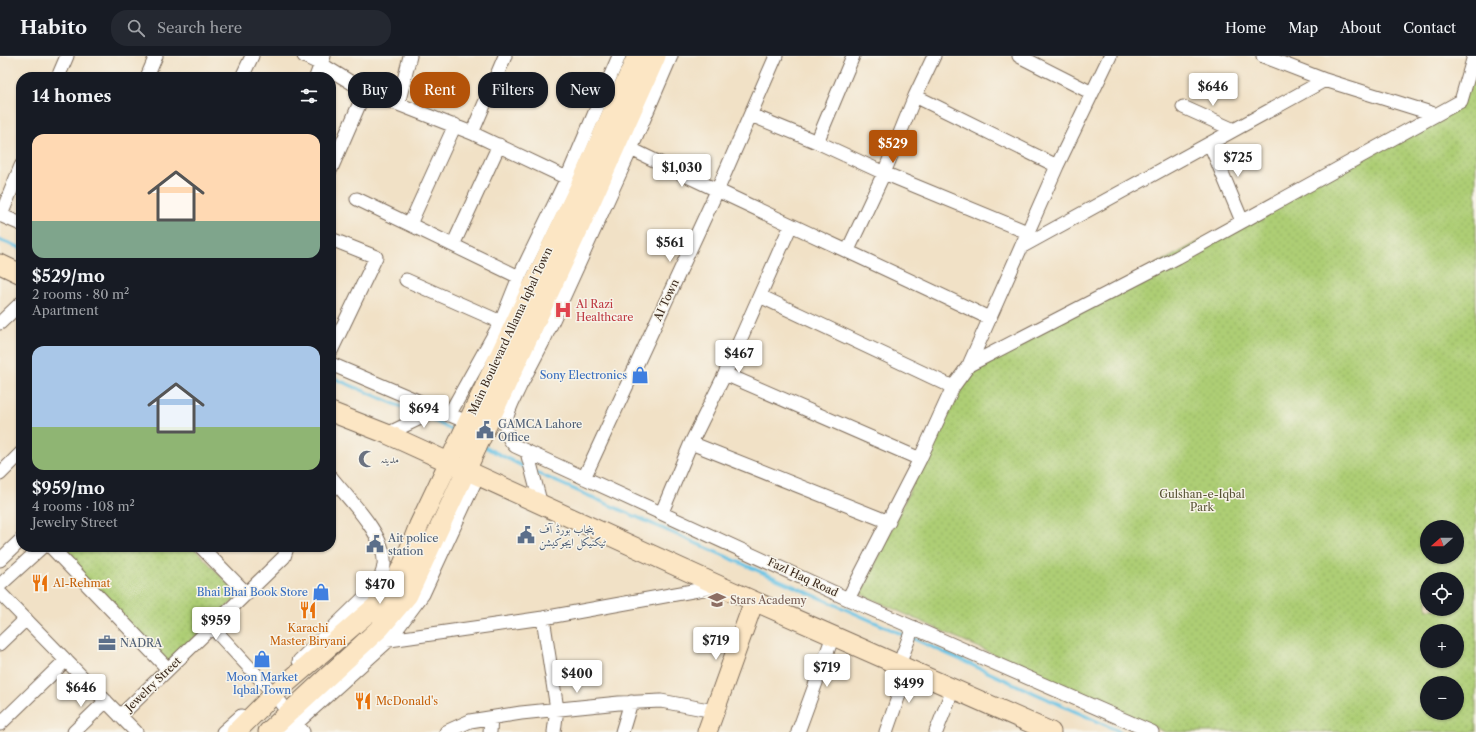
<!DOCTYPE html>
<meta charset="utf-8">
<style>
:root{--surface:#171b24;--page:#242831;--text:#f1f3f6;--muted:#9ea1a6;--line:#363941;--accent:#b45309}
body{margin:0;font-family:"Libre Caslon Text",Amiri,serif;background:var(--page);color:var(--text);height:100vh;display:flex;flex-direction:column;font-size:15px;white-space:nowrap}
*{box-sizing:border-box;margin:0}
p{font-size:13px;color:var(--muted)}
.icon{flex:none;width:22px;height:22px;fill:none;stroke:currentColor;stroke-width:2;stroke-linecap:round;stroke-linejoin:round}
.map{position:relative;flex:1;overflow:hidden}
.sheet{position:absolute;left:16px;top:16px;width:320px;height:480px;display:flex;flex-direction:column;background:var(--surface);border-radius:16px;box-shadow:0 1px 3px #0004}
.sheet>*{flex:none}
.guide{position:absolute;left:348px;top:16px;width:380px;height:36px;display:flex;gap:8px}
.needle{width:26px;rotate:249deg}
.buttons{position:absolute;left:1420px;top:464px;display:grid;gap:8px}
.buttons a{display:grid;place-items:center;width:44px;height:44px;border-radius:50%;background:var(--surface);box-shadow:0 1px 3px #0004;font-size:20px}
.price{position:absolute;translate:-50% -34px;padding:0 9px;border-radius:4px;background:#fff;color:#222;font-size:13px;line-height:26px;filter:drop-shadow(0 1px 2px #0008)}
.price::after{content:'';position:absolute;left:50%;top:24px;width:12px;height:9px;margin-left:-6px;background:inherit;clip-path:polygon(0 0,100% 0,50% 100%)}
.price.selected{background:var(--accent);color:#fff}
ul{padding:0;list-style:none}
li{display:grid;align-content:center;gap:8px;height:212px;padding:0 16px}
li span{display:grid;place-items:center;height:124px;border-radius:12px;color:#555}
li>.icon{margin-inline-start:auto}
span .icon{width:72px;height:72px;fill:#fffc;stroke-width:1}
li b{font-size:17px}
h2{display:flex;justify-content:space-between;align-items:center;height:48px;padding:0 16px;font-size:17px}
.tag{padding:0 14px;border-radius:16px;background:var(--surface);box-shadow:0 1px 3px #0004;font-size:14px;line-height:36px}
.tag.selected{background:var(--accent);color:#fff}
header{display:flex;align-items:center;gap:24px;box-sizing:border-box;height:56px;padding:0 20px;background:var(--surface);border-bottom:1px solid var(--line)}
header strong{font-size:19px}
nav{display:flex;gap:22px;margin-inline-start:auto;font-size:14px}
.search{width:280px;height:36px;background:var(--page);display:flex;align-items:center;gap:10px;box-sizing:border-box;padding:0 14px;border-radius:16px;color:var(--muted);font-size:15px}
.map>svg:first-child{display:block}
.park{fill:url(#park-dots);stroke:#747c4a;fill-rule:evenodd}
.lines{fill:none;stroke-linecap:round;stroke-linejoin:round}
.stream{stroke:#67c2e5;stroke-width:3.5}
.street-casing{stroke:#7b6a59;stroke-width:15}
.secondary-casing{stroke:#7b6a59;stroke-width:21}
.street{stroke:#fff;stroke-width:13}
.secondary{stroke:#fce6c4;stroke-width:19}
.labels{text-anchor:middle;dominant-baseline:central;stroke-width:3;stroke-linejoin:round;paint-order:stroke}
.street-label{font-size:11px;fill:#3b2a1e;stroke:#f7f3e8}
.health-label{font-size:11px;fill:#be3a42;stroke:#f7f3e8;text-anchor:start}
.shop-label{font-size:11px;fill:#366cbe;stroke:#f7f3e8;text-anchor:end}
.service-label{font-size:11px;fill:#4e5e75;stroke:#f7f3e8;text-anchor:start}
.worship-label{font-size:11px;fill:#5b616d;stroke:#f7f3e8;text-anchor:start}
.park-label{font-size:11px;fill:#585334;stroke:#f7f3e8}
.food-label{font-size:11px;fill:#c56008;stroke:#f7f3e8;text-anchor:start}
.education-label{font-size:11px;fill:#785e54;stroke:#f7f3e8;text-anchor:start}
</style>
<header>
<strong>Habito</strong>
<div class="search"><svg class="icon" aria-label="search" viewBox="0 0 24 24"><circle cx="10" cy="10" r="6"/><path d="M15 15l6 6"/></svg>Search here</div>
<nav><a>Home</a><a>Map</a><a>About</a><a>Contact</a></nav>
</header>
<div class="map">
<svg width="1476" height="676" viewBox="0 0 1476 676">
<defs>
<pattern id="park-dots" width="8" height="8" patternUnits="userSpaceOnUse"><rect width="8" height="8" fill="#adce75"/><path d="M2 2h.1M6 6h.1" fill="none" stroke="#96b165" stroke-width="1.8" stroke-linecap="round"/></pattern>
</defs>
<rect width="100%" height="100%" fill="#f7f3e8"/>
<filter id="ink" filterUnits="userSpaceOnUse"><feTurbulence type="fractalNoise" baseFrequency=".025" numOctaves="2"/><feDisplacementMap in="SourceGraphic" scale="8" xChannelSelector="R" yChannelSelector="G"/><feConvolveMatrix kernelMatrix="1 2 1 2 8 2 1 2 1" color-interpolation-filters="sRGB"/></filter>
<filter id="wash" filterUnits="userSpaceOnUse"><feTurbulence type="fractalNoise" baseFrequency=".012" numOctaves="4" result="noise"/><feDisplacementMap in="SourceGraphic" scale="16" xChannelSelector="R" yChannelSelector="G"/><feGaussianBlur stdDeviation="0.9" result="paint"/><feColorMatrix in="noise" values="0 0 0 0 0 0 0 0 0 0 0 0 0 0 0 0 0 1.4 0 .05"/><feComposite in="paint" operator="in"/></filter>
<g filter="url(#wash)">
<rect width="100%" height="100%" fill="#f1e1c6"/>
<path class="park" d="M1476 0V676H1165L861 538 969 309 1461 45ZM1427 471H1457V501H1427ZM1427 523H1457V553H1427ZM1427 575H1457V605H1427ZM1427 627H1457V657H1427Z
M55 491H193L239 539 167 608Z"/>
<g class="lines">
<path class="stream" d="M0 184 21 192
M331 321 418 358
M428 362 456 376
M483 390 528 413
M537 417 906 580
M912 582 1121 676"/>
</g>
</g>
<g filter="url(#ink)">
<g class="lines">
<g class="street-casing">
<path id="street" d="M304 0 321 8 365 35 472 77 573 125
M1019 0 1092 37
M1263 0 1325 24 1434 58
M58 21 67 0
M147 21 156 0
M242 21 252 0
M316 21 324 0
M915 40 1057 110
M398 48 410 0
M1183 51 1234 74
M751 59 817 86 884 117 1027 176
M472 77 505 0
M817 86 853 0
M1210 88 1242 165
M631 93 671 0
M331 113 365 35
M357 143 519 221
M0 159 21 168
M1 159 21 110
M410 168 455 69
M331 183 376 201 331 295
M453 189 499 89
M1021 191 1325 24
M848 194 884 117 915 40 934 0
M406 224 501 266
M760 240 953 331
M0 267 21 247
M331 308 467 366
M969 309 1178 201 1461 45 1474 0
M725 318 920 403
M512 327 520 330 544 284 631 93C750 151 870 205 989 262
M520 330C511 350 496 371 515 390L848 543 1152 676
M449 359 501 266 519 221 567 122 619 0
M387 378 437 354
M691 387 889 466
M527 396 541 449
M0 418 21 397
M584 422 717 135 776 0
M662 456 691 387 725 318 791 169
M51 491 168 613
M201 491 247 538
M0 504 21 484
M0 529 42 491
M0 537 136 676
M848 543 920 403 953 331 969 309 1057 110 1110 0
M543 562 557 653 554 676
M212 571 274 638 303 676
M0 588 26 563
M362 588 543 562 720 530
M299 605 374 532C379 525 383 518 384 509 387 480 348 443 331 421
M899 609 913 571
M120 660 284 501 286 495 284 491
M0 668 66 604
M74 676 106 645
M223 676 241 660
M287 676 388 585 423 538 478 419
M446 676 470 665 521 657 619 647 661 645 714 655
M490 676 491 662
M622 676 631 646
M798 676 833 580
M886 676 908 613
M936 676 953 633"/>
</g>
<g class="secondary-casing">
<path id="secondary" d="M0 208 21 218
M331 356 387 378 720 530 1051 676
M236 676 274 638 383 544C399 521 409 495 419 469L581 128 637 0
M268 676 380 572 408 539 580 170 656 0
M707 676 754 545"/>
</g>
<use href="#street" class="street"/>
<use href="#secondary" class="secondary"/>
</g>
</g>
<defs>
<g id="hospital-bare" transform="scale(1.38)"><path d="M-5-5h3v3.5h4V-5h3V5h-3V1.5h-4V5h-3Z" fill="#e0444e" stroke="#f7f3e8" stroke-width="2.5" paint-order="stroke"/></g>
<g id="shop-bare" transform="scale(1.38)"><path d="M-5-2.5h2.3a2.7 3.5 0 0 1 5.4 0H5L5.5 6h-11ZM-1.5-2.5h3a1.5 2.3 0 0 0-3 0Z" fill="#3f7fe0" stroke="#f7f3e8" stroke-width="2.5" paint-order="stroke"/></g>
<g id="civic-bare" transform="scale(1.38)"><path d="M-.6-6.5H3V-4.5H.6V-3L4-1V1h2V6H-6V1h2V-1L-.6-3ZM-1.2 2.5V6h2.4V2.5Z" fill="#5c6f8a" stroke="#f7f3e8" stroke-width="2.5" paint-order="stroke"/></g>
<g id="mosque-bare" transform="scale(1.38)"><path d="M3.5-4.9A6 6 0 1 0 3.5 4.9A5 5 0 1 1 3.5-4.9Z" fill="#6b7280" stroke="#f7f3e8" stroke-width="2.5" paint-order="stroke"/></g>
<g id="restaurant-bare" transform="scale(1.38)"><path d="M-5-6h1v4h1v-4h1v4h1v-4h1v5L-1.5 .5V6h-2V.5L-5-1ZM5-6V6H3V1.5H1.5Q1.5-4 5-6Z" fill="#e8710a" stroke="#f7f3e8" stroke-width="2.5" paint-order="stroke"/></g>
<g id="school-bare" transform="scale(1.38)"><path d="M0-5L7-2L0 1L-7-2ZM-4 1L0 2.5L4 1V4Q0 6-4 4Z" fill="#8d6e63" stroke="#f7f3e8" stroke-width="2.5" paint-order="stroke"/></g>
<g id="office-bare" transform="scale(1.38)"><path d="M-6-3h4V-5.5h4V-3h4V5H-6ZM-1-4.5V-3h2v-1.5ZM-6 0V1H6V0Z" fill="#5c6f8a" stroke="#f7f3e8" stroke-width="2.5" paint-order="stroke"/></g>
</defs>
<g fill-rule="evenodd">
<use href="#hospital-bare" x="563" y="254"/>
<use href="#shop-bare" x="640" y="319"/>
<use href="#civic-bare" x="485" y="374"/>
<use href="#mosque-bare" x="367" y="403"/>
<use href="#civic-bare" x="526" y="479"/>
<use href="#civic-bare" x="375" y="488"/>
<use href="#restaurant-bare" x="40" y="527"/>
<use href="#shop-bare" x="321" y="536"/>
<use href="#school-bare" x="717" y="544"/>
<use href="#restaurant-bare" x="308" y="554"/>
<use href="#office-bare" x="107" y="587"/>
<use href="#shop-bare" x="262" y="603"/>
<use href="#restaurant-bare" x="363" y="645"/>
</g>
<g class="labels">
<g class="street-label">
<text transform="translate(666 244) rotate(-65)">AI Town</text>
<text transform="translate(510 275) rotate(-65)">Main Boulevard Allama Iqbal Town</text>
<text transform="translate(803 521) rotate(25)">Fazl Haq Road</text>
<text transform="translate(153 628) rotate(-44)">Jewelry Street</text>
</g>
<g class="health-label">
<text x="576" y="248">Al Razi<tspan x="576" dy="13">Healthcare</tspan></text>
</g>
<g class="shop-label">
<text x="627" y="319">Sony Electronics</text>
<text x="308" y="536">Bhai Bhai Book Store</text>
<text x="262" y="621" text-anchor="middle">Moon Market<tspan x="262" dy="13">Iqbal Town</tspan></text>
</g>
<g class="service-label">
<text x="498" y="368">GAMCA Lahore<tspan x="498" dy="13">Office</tspan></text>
<text x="539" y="473">پنجاب بورڈ آف<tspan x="539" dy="13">ٹیکنیکل ایجوکیشن</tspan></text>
<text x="388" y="482">Ait police<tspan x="388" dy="13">station</tspan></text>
<text x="120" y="587">NADRA</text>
</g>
<g class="worship-label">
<text x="380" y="403">مدینہ</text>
</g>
<g class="park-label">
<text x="1202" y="438">Gulshan-e-Iqbal<tspan x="1202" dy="13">Park</tspan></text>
</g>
<g class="food-label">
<text x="53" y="527">Al-Rehmat</text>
<text x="308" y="572" text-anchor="middle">Karachi<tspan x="308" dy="13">Master Biryani</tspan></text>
<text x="376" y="645">McDonald's</text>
</g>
<g class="education-label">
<text x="730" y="544">Stars Academy</text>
</g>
</g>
</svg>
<div class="buttons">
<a><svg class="needle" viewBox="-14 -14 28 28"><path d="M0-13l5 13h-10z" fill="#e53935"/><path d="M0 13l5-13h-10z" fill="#9ea1a6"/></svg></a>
<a><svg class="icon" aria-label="locate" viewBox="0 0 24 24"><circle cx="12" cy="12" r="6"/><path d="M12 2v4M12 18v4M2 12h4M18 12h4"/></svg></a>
<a>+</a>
<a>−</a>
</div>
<b class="price" style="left:1213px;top:51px">$646</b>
<b class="price selected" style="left:893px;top:108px">$529</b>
<b class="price" style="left:1238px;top:122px">$725</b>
<b class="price" style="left:682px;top:132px">$1,030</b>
<b class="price" style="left:670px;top:207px">$561</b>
<b class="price" style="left:739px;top:318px">$467</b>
<b class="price" style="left:424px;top:373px">$694</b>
<b class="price" style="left:380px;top:549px">$470</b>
<b class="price" style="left:216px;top:585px">$959</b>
<b class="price" style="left:716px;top:605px">$719</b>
<b class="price" style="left:827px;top:632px">$719</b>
<b class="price" style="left:577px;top:638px">$400</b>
<b class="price" style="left:909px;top:648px">$499</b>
<b class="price" style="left:81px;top:652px">$646</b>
<div class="guide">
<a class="tag">Buy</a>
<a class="tag selected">Rent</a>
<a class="tag">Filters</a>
<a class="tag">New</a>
</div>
<section class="sheet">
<h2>14 homes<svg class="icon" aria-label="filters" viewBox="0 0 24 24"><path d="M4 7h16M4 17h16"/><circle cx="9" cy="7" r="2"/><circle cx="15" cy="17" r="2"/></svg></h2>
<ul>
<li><span style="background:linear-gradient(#ffd9b3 70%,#7fa58c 0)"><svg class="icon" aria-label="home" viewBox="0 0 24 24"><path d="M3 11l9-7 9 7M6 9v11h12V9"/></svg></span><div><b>$529/mo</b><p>2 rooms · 80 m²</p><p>Apartment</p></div></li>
<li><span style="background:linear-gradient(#a9c7e8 65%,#8fb573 0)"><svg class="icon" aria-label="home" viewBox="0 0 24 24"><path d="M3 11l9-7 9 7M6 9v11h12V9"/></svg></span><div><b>$959/mo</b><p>4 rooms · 108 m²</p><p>Jewelry Street</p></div></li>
</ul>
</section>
</div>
